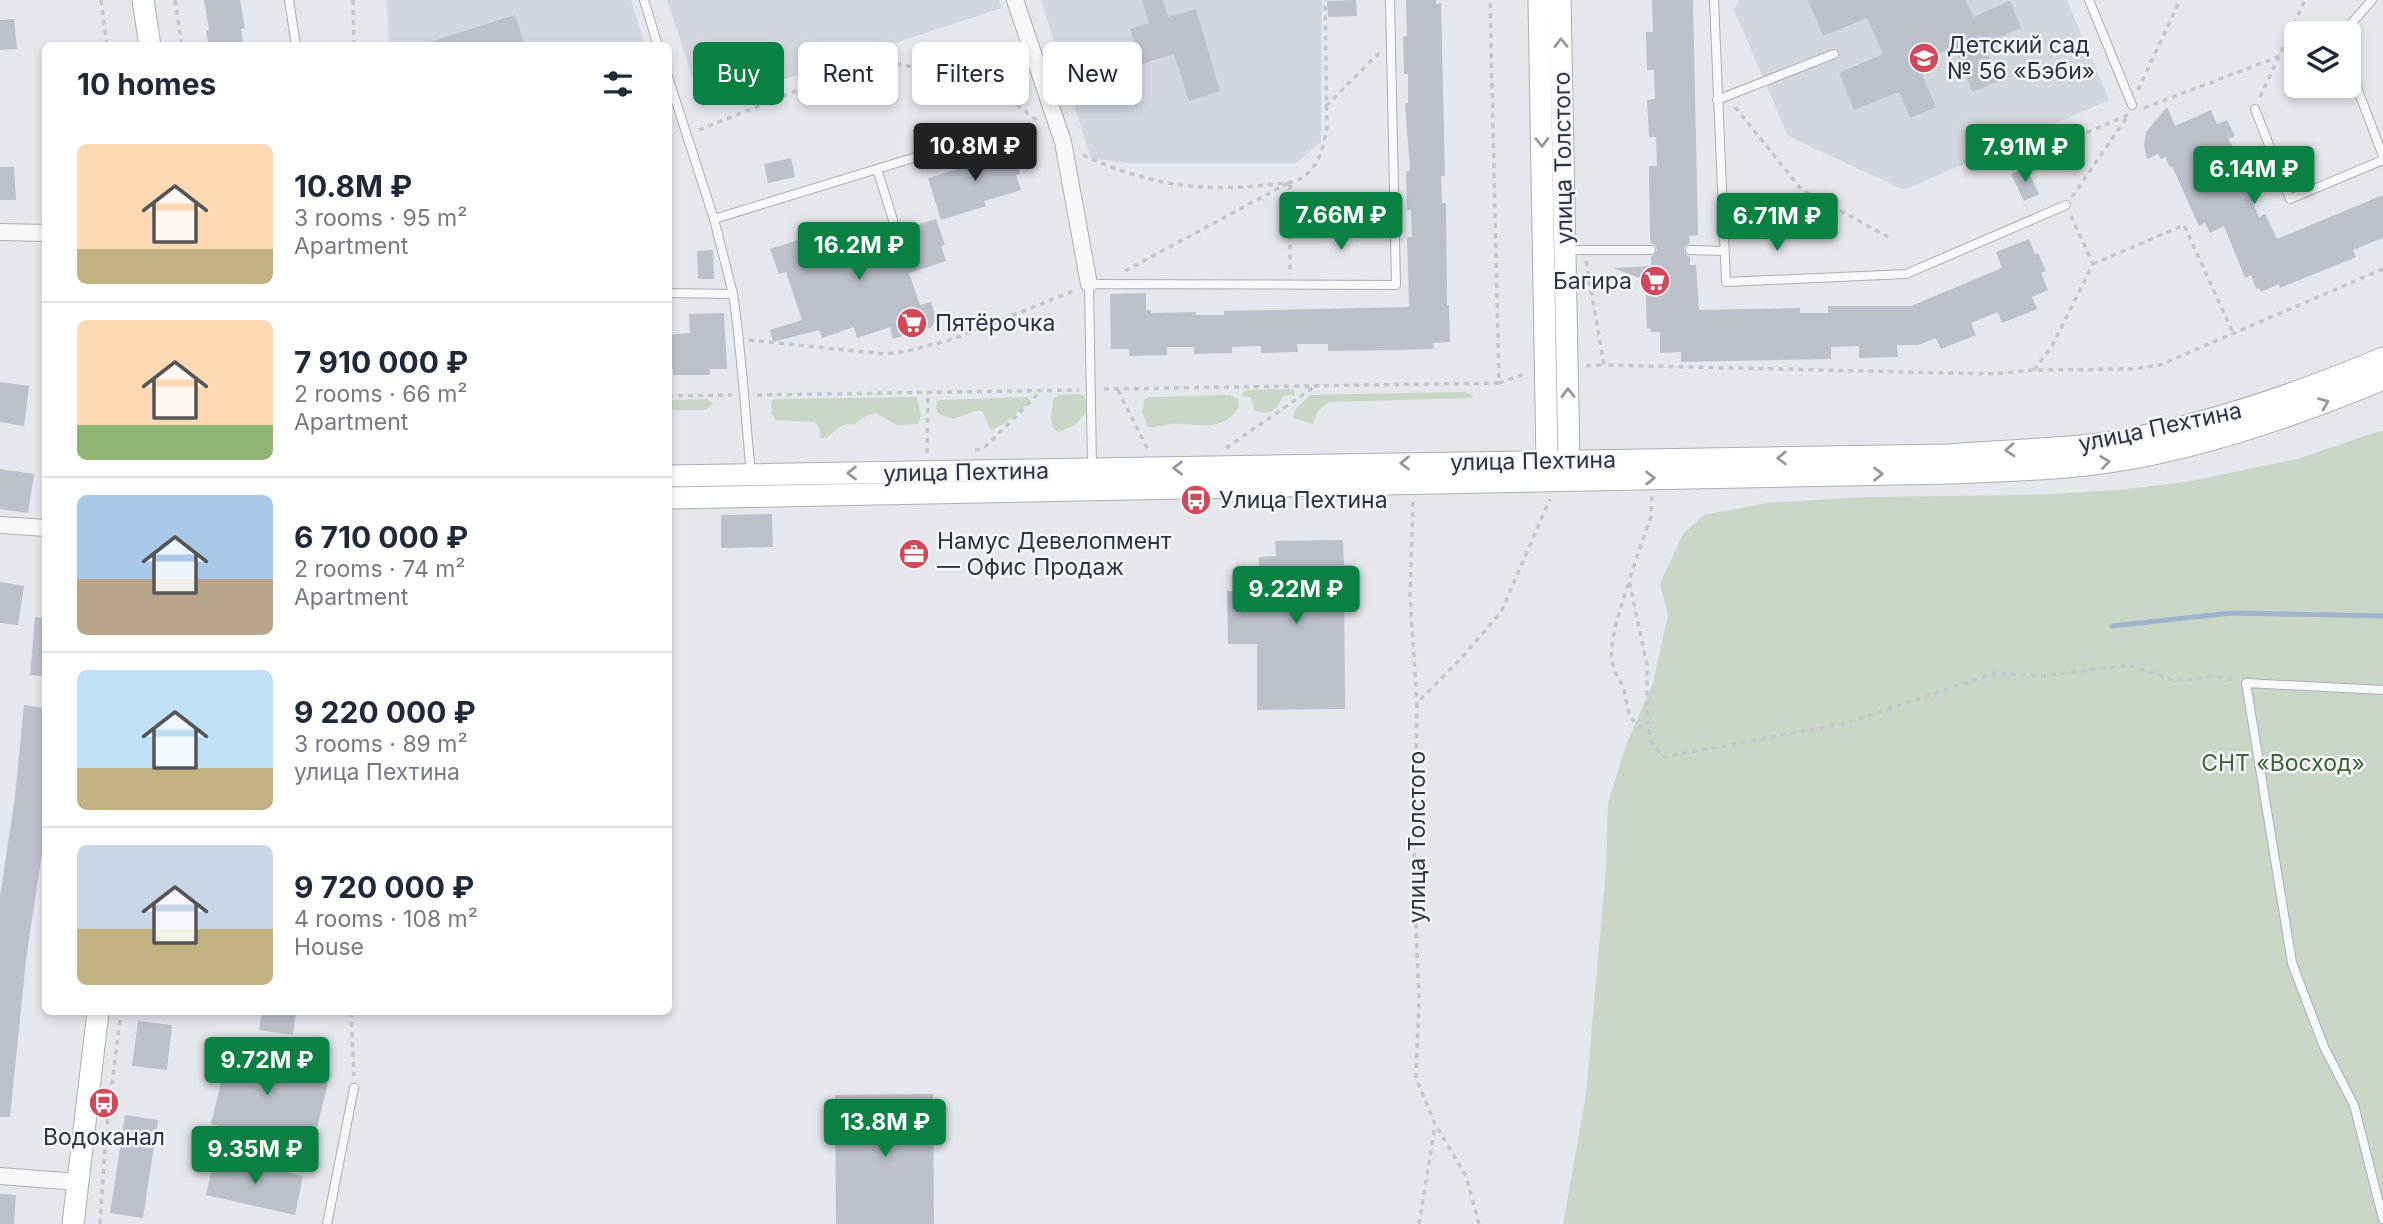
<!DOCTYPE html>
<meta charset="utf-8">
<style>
:root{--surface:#fff;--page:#f6f6f7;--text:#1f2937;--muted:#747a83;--line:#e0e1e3;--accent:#0b8043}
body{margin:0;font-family:Inter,sans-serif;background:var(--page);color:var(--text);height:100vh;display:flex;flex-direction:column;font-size:26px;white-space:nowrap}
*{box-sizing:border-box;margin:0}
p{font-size:23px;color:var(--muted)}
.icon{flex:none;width:38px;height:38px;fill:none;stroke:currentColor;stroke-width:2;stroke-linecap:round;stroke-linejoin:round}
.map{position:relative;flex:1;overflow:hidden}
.side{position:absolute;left:42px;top:42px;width:630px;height:973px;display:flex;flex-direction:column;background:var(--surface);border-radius:10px;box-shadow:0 4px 10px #0003}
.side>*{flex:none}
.top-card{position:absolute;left:693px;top:42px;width:665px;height:63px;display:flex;gap:14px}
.controls{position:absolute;left:2284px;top:21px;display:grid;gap:14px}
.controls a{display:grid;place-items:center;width:77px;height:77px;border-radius:10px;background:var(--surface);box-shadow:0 4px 10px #0003;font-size:35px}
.price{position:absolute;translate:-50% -60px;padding:0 16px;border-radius:7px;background:var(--accent);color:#fff;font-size:23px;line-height:46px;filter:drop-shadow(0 2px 4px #0008)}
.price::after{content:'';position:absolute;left:50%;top:42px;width:21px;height:16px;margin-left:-10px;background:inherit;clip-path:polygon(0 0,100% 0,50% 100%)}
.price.selected{background:#222;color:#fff}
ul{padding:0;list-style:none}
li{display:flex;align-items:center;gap:21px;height:175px;padding:0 35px}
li+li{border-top:2px solid var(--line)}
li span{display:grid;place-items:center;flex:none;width:196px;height:140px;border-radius:10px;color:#555}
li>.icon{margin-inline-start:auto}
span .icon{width:84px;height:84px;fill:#fffc;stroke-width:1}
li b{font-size:30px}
h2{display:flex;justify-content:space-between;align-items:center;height:84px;padding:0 35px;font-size:30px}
.pill{padding:0 24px;border-radius:10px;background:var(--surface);box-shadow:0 4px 10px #0003;font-size:24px;line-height:63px}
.pill.selected{background:var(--accent);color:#fff}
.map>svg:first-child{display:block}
.built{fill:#d2d6de}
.green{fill:#c9d6c5}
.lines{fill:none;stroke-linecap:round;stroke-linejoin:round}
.stream{stroke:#9fb4cc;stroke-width:5}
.building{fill:#bbc0ca}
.lane-casing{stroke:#a9aeb7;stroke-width:10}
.street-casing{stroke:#a9aeb7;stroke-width:18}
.secondary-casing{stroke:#a9aeb7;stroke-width:23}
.path{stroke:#c2c5cb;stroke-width:3.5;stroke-dasharray:5 5;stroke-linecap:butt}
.lane{stroke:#f7f8fa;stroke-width:8}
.street{stroke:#f7f8fa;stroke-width:16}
.secondary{stroke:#fff;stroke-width:21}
.oneway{stroke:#959aa2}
.labels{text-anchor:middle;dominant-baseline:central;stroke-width:5;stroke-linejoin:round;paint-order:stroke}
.poi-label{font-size:23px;fill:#2b3445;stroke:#f4f6f9;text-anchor:start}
.street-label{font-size:23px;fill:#2b3445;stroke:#f4f6f9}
.park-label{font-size:23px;fill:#3f6138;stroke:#f4f6f9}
</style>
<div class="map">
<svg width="2383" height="1224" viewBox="0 0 2383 1224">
<rect width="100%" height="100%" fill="#e4e7ec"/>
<path class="built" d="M387 0H631L645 45H389Z
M667 0H999L1002 8 702 106Z
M1041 0H1322L1321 142 1296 163H1125L1091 158Z
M1739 0H2067L2109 100 1904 190 1788 136 1734 10Z"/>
<path class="green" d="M1291 389 1294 390 1295 395 1283 396C1276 411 1271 416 1254 410L1251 397 1242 396 1243 392 1247 390Z
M1464 392 1473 395 1472 398 1328 402 1318 411 1313 424 1293 418 1295 410 1310 395Z
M1079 394 1084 396 1087 407 1084 415 1075 425 1059 432 1053 429 1051 419 1053 399 1059 395Z
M1230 395 1238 399 1239 407C1221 435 1197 422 1171 424 1163 425 1156 428 1148 427L1142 412 1144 400 1149 397Z
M917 397 921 416 918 424 897 425 876 413 866 416 855 424 842 425 826 438H821L818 425 814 422 776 420 772 414 771 402 774 399Z
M1027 397 1030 400 1029 403 1002 425 991 430 982 411H976L953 419 939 414 936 408 937 401 940 400Z
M706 399 713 403 706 410H669V400Z
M2380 431H2383V1224H1563L1586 1095 1606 867 1608 803 1626 745 1653 683 1668 615 1660 584 1683 534 1704 515 1767 503 1866 497 2030 495 2118 490 2186 482 2297 459Z"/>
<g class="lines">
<path class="stream" d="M2112 626 2231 613 2383 616"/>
</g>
<path class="building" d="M204 0H240L245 28 241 29 244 46H209L206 31 209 30Z
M1142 0H1163L1168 17 1196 9 1220 91 1189 101 1174 54 1141 64 1130 29 1149 23Z
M1356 0 1357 16 1328 17 1327 1Z
M1406 0H1436V4L1441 3 1445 176H1441L1442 203H1446L1447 305H1449L1450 342 1433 343 1434 349 1395 350 1328 351V344H1297L1298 352 1261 353V346L1232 347V353L1194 354V347H1167V355L1129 356V349H1111L1110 294 1146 293V310H1151V313L1196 312V315H1224V311L1409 307 1407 237H1412L1411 210H1407L1406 171H1410L1405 103H1408V74H1404L1403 37 1407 36Z
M1652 0H1693L1698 235 1689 236 1690 243 1685 246 1684 250 1686 255 1690 257V265H1696L1699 310 1800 308V313H1828V306H1911L2002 268 1996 252 2029 239 2035 254 2038 253 2046 271 2041 273 2048 290 2032 297 2037 309 2002 323 1998 312 1971 323 1976 335 1941 349 1936 338 1918 345H1897L1898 357 1859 358V346L1831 347V359L1681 362V352L1660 353V332H1651L1650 328 1647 329 1645 280 1613 268 1651 266V257L1657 251 1656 246 1651 243 1650 237 1649 166H1657L1656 137H1649L1647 100 1655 99 1654 70H1647L1646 32H1653Z
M1808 0H1966L1973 17 2010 1 2021 28 1983 44 1999 81 1973 92 1954 47 1917 63 1936 107 1910 118 1899 92 1854 110 1839 73 1883 54 1867 18 1823 36Z
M515 15 525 46H427V43Z
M14 19 17 49 0 50V20Z
M2167 107 2175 126 2211 110 2217 124 2227 120 2235 136 2228 139 2238 154 2235 162 2259 217 2265 214 2277 239 2383 195V238L2353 250 2356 257 2280 288 2279 284 2261 292 2259 288 2256 289 2251 275 2245 278 2224 226 2210 233 2205 223 2199 226 2172 166 2170 167 2165 157 2161 159 2158 154 2147 159 2144 146 2146 132Z
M1012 147 1020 174 1016 175 1021 190 984 201 986 206 941 220 928 178 959 169 958 164Z
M791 158 795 177 768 183 764 164Z
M0 167H14L16 200H0Z
M2026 167 2039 194 2024 201 2011 174Z
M936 219 945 245 941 246 946 261 909 273 920 305 931 302 936 319 932 327 893 339 890 327 857 338 854 327 822 338 819 330 773 342 770 330 802 320 786 272 779 274 770 249 841 226 843 233 850 231 856 249 885 240 883 235Z
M713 250 714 279H698L697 251Z
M724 313 727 369H710V375H673V369H668V335L690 333 689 314Z
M0 382 29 386 24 426 0 422Z
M0 469 34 474 28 513 0 509Z
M772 514 773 547 721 548V515Z
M1343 540 1344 565H1352V584H1344L1345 709 1257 710V644H1228L1227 591H1259V557L1276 556 1275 541Z
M0 582 24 586 18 625 0 623Z
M35 617 46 618V677L30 675Z
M24 705 46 708V826L26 960 10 1117H0V896L15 797Z
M262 1012H296L293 1035 259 1030Z
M138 1021 172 1025 167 1070 132 1066Z
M215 1046 330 1074 312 1149 211 1124 221 1083 207 1080Z
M933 1094 934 1224H836L835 1095Z
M125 1115 158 1120 143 1218 110 1213Z
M215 1156 303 1176 295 1215 206 1195Z
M0 1194 16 1195 14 1224H0Z"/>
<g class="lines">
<g class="lane-casing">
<path id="lane" d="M289 0 296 46
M644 0 658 46
M1714 0 1726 282 1906 274 2066 205
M2089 0 2132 105
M2343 33 2372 0
M2348 64 2383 156
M668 77 714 219
M1717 100 1834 54
M2255 109 2290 199 2383 160
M877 169 893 220
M1567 250H1651
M1690 250 1723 251
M668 293 733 294C742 353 745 414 751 474
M733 294 714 219 978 138
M1092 466 1089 284 1396 285 1390 0
M2383 690 2246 683 2292 963 2324 1047 2354 1105 2383 1219
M327 1224 354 1088"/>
</g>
<g class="street-casing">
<path id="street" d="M1015 0 1063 142 1089 284
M0 232 46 233
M0 525 46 528
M0 1176 78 1182"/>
</g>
<g class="secondary-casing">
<path id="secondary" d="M143 0 150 46
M1539 0 1547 460 1553 473
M1560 0 1569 461 1562 473
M668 476 1948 455C2007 450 2066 450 2124 440 2213 423 2300 393 2383 358
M668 498 1950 473C2006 470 2062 470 2116 461 2208 446 2297 415 2383 379
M73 1224 98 1012"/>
</g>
<path class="path" d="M101 0 107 46
M175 0 182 46
M353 0 354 46
M2138 90 2180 0
M2260 97 2305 0
M1326 106 1380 52
M1735 107 1802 190 1892 239
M2144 108 2296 50
M699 130 841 73 871 63 886 62 975 78 991 85 1038 121
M1083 155C1143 183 1199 193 1265 185 1278 184 1296 184 1306 175 1320 163 1324 145 1327 127L1325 0
M2004 168 2128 115
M2072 197 2127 117
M1586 261 1604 365 1994 374 2034 370 2132 369 2160 365 2383 269
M2093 264 2184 225 2233 333
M1125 271 1290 182V275
M749 340 885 354 908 351 953 339 1076 290
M1586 366 1603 365
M2034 370 2052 346 2093 264 2071 216
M1499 383 1527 373
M1104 389 1499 383 1490 0
M1118 390 1148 450
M757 395 1079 390
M668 396 732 395
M1226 448 1314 387
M975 450 983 449 1039 393
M927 453 928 394
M1652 496 1651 516 1629 580 1647 665V721L1652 743 1664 757 1847 723 1995 673 2040 676 2130 665 2175 681 2216 676 2234 680
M1413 502 1410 595 1417 703
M1628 584C1622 605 1607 644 1613 666 1615 674 1622 681 1624 691 1630 713 1625 720 1649 729
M351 1012 354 1076
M100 1224 106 1133 121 1012
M1419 1224 1435 1126
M1479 1224 1466 1176 1435 1124 1416 1078 1419 998 1414 880 1417 703 1464 655 1501 612 1550 499"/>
<use href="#lane" class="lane"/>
<use href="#street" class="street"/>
<use href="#secondary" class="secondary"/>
</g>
<defs><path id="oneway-chevron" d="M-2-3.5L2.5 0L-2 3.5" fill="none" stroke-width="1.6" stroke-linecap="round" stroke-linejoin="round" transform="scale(1.75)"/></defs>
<g class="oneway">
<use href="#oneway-chevron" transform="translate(1561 43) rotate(-91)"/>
<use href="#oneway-chevron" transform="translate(1542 142) rotate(89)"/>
<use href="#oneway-chevron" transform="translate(1568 393) rotate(-91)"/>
<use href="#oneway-chevron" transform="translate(2324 403) rotate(-22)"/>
<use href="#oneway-chevron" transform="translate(2010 450) rotate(176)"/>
<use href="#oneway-chevron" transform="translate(1782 458) rotate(179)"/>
<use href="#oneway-chevron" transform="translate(2105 462) rotate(-8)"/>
<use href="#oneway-chevron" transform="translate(1405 463) rotate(179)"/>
<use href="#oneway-chevron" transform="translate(1178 468) rotate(179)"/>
<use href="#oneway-chevron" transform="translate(852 473) rotate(179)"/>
<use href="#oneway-chevron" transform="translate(1878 474) rotate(-1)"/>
<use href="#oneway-chevron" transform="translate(1650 478) rotate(-1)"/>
</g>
<defs>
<g id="school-disc" transform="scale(1.575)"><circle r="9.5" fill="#d1495b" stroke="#f4f6f9"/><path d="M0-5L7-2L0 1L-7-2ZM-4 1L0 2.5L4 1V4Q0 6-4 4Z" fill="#fff"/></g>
<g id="supermarket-disc" transform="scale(1.575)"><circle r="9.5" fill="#d1495b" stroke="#f4f6f9"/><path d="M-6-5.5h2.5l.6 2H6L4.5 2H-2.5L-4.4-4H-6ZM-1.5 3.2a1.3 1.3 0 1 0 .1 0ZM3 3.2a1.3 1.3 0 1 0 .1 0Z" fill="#fff"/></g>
<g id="bus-disc" transform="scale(1.575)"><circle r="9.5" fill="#d1495b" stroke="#f4f6f9"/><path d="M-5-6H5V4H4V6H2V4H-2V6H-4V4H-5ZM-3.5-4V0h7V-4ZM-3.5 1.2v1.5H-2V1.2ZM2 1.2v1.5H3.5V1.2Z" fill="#fff"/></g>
<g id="office-disc" transform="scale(1.575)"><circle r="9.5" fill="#d1495b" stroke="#f4f6f9"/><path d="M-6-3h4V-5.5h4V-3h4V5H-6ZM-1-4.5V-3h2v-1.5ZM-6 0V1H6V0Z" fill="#fff"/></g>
</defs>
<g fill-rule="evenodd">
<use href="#school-disc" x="1924" y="58"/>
<use href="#supermarket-disc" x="1655" y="281"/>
<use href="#supermarket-disc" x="912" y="323"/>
<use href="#bus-disc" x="1196" y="500"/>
<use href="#office-disc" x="914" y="554"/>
<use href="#bus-disc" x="104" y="1103"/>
</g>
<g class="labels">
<g class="poi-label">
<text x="1947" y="45">Детский сад<tspan x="1947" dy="26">№ 56 «Бэби»</tspan></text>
<text x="1632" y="281" text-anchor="end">Багира</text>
<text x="935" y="323">Пятёрочка</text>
<text x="1219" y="500">Улица Пехтина</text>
<text x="937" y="541">Намус Девелопмент<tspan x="937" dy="26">— Офис Продаж</tspan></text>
<text x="104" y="1137" text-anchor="middle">Водоканал</text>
</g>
<g class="street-label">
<text transform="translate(1563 158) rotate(-91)">улица Толстого</text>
<text transform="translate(2160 427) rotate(-12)">улица Пехтина</text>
<text transform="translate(1533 461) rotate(-1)">улица Пехтина</text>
<text transform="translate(966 472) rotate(-1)">улица Пехтина</text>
<text transform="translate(1417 837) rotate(-90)">улица Толстого</text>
</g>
<g class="park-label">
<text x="2283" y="763">СНТ «Восход»</text>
</g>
</g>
</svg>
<div class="controls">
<a><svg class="icon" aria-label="layers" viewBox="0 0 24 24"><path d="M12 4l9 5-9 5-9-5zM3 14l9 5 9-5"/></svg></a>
</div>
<b class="price selected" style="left:975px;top:183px">10.8M ₽</b>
<b class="price" style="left:2025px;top:184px">7.91M ₽</b>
<b class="price" style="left:2254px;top:206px">6.14M ₽</b>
<b class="price" style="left:1341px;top:252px">7.66M ₽</b>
<b class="price" style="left:1777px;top:253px">6.71M ₽</b>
<b class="price" style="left:859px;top:282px">16.2M ₽</b>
<b class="price" style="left:1296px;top:626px">9.22M ₽</b>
<b class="price" style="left:267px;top:1097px">9.72M ₽</b>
<b class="price" style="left:885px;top:1159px">13.8M ₽</b>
<b class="price" style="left:255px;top:1186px">9.35M ₽</b>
<div class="top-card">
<a class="pill selected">Buy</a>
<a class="pill">Rent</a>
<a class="pill">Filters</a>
<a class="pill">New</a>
</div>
<section class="side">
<h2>10 homes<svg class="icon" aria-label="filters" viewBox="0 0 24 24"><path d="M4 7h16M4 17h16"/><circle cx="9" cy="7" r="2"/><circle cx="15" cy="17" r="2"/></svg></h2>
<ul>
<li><span style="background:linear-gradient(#ffd9b3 75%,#c2b280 0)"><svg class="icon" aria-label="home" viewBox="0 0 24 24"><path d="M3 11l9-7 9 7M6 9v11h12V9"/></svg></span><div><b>10.8M ₽</b><p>3 rooms · 95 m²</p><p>Apartment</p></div></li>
<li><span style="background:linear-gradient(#ffd9b3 75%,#8fb573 0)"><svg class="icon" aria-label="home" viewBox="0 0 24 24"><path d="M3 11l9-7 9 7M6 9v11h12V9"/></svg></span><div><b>7 910 000 ₽</b><p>2 rooms · 66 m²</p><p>Apartment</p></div></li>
<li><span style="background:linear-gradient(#a9c7e8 60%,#b9a48a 0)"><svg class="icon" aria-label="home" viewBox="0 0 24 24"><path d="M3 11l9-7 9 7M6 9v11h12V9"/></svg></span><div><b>6 710 000 ₽</b><p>2 rooms · 74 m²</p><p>Apartment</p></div></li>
<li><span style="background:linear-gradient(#bfe0f5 70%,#c2b280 0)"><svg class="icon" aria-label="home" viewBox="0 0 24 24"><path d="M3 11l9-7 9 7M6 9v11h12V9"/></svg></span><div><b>9 220 000 ₽</b><p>3 rooms · 89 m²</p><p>улица Пехтина</p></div></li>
<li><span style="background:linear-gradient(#c9d6e8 60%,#c2b280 0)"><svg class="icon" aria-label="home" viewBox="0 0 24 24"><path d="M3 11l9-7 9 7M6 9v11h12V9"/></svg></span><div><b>9 720 000 ₽</b><p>4 rooms · 108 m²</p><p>House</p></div></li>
</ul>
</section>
</div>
